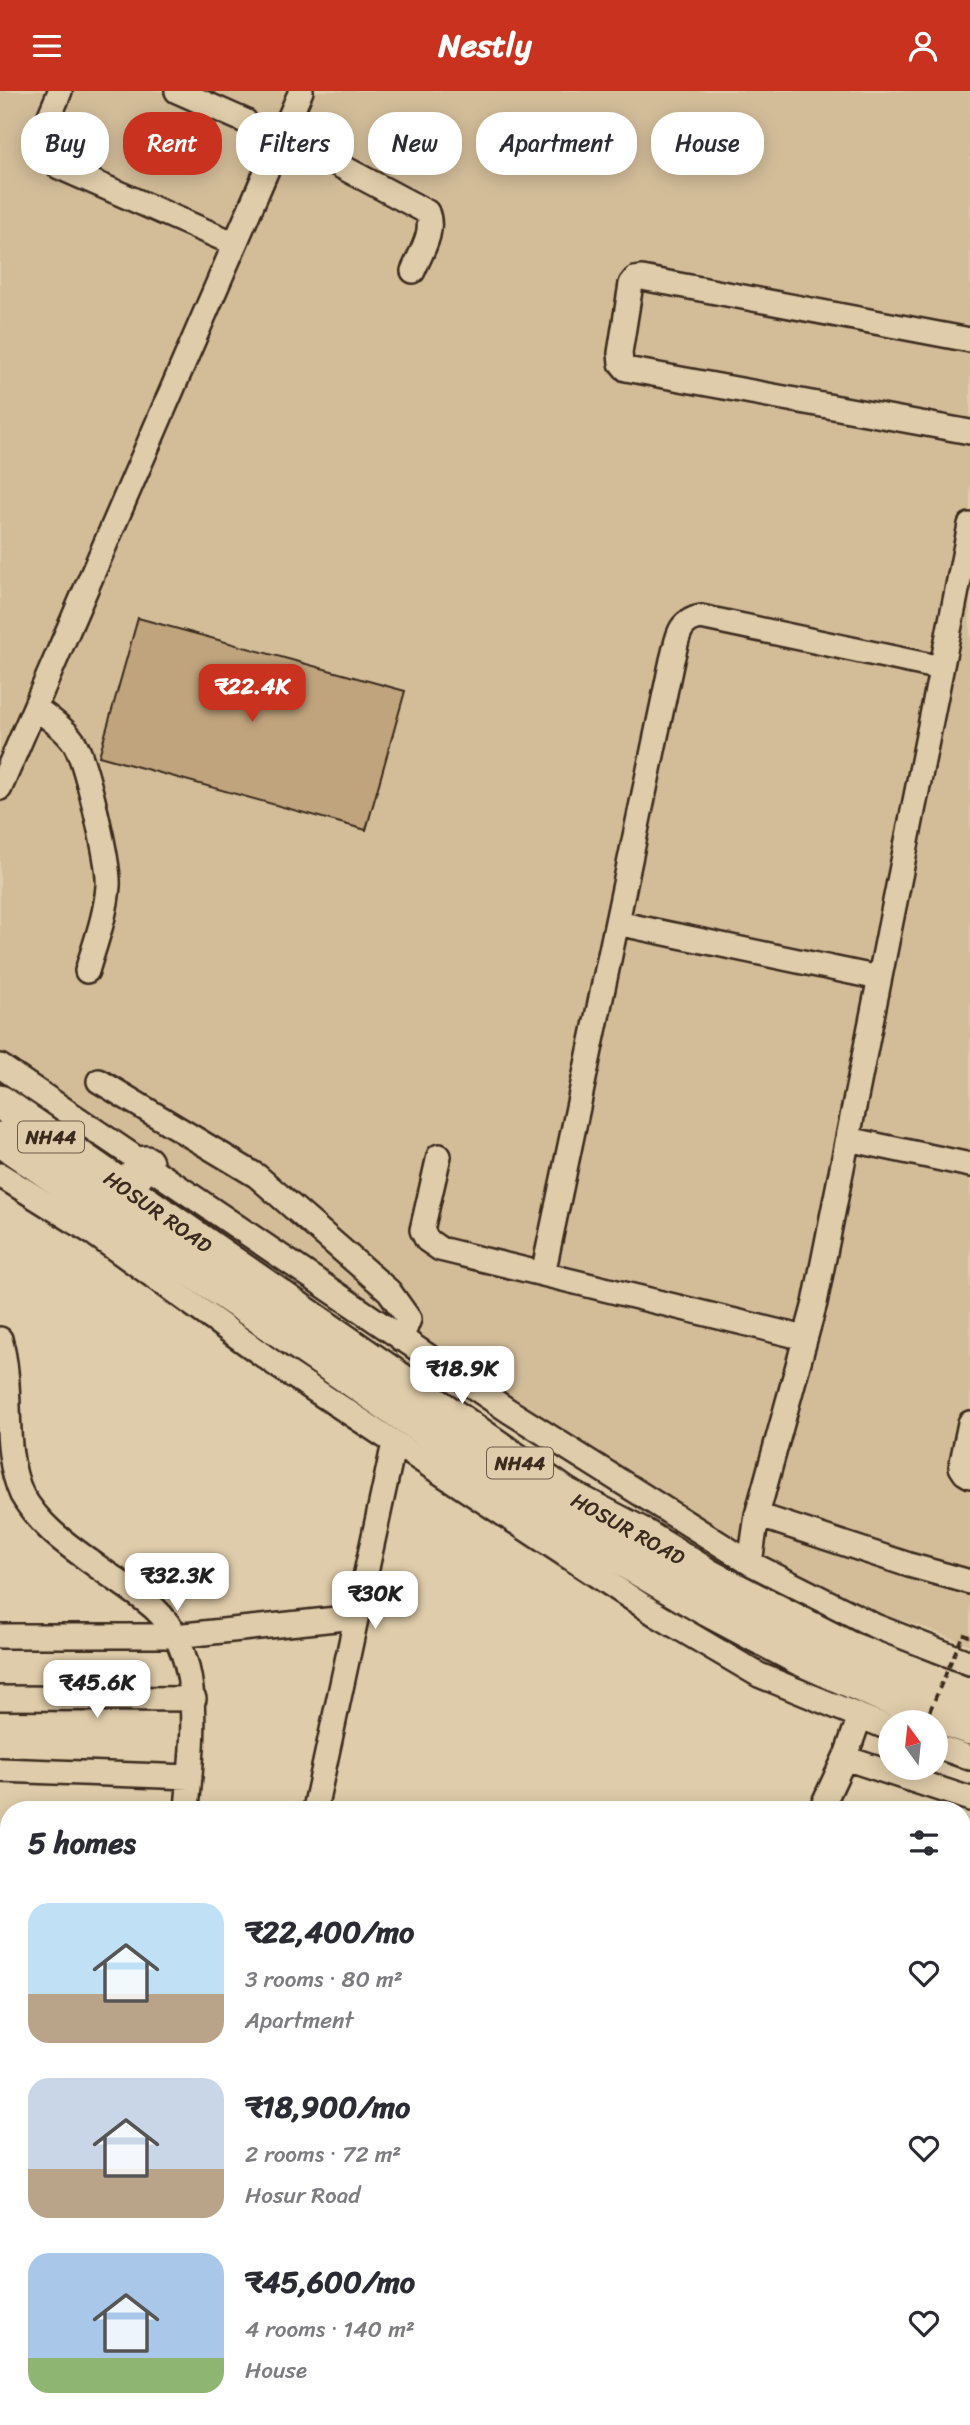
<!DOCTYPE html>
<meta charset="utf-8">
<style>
:root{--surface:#fff;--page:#f7f7f7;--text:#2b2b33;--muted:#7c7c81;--accent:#c8321e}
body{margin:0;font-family:Sriracha,sans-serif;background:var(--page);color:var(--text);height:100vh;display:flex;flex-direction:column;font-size:26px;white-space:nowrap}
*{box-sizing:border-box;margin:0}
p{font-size:23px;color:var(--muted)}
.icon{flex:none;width:38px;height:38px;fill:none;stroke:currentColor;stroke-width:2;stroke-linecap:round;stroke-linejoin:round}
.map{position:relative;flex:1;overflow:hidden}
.details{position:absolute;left:0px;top:1710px;width:971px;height:625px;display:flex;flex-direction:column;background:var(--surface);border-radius:28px 28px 0 0;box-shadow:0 4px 18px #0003}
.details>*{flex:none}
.banner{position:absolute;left:21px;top:21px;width:929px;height:63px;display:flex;gap:14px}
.needle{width:46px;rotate:345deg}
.controls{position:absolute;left:878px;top:1619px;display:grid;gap:14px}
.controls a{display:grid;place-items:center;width:70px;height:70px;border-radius:50%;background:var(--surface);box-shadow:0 4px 18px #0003;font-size:35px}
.price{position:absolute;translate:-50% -60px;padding:0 16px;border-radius:14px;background:#fff;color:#222;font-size:23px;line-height:46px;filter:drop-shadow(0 2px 4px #0008)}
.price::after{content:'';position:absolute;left:50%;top:42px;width:21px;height:16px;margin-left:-10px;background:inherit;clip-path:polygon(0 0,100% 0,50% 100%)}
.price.selected{background:var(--accent);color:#fff}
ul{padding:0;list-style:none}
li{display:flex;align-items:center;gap:21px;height:175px;padding:0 28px}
li span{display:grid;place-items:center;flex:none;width:196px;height:140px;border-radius:21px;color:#555}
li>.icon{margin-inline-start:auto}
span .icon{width:84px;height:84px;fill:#fffc;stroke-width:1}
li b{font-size:30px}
h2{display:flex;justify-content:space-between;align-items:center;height:84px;padding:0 28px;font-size:30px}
.pill{padding:0 24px;border-radius:28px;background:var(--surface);box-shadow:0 4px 18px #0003;font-size:24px;line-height:63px}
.pill.selected{background:var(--accent);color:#fff}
header{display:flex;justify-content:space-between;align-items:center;height:91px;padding:0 28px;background:var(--accent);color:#fff;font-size:32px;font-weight:700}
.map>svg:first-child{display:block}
.built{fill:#d3bd99}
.building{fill:#c0a47d;stroke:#3b2a1e;stroke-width:2}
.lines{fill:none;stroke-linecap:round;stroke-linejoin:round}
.minor-casing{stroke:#3b2a1e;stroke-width:28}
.highway-casing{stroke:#3b2a1e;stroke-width:38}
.path{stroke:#3b2a1e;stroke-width:3.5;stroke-dasharray:7 5;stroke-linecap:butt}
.minor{stroke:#dfccaa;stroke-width:23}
.highway{stroke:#dfccaa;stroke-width:33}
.path-bridge{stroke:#3b2a1e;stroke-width:3.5;stroke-dasharray:7 5;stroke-linecap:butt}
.labels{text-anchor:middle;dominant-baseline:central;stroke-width:6;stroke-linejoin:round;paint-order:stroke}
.shield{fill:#dfccaa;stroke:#6c5b48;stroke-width:2}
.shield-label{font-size:19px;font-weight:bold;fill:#3b2a1e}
.street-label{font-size:21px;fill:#3b2a1e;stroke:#dfccaa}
</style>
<header><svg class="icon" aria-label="menu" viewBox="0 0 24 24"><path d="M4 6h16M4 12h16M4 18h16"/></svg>Nestly<svg class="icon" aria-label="person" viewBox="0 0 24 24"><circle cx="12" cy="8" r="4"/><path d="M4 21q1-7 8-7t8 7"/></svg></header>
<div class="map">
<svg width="970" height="2334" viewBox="0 0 970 2334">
<rect width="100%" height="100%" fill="#dfccaa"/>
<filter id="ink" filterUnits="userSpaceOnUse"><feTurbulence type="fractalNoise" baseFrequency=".0143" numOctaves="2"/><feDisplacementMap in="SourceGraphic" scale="14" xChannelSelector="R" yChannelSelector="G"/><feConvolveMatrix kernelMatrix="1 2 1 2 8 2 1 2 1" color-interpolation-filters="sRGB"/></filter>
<g filter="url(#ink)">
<path class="built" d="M0 0H970V1554L920 1535 727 1477 0 982Z"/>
<path class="building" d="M138 527 405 600 366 739 99 665Z"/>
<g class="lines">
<g class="minor-casing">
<path id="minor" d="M60 0C50 27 30 55 59 76L235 153
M177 0 245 30
M282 44 427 121C435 141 421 161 413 180
M970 249 642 187 635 188 631 193 620 262 621 272 626 278 970 341
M35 616C48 627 66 638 75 653 86 672 110 774 108 795 106 824 95 853 87 880
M0 697 301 0
M617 832 879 887
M0 975 509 1320 750 1472 875 1535 970 1572
M99 990 257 1085 389 1200 409 1228 401 1248
M848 1048 970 1074
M439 1065 422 1139 427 1149 440 1158 805 1247
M0 1084 93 1142 278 1275 657 1524 759 1584 891 1638
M543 1183 672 569C678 548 677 530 701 526L941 577
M0 1248C15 1300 0 1355 22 1404 42 1438 68 1454 98 1476 116 1489 137 1502 154 1517 207 1565 192 1655 187 1718
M970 1332 961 1376 965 1382 970 1385
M757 1424 909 1474 970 1491
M750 1472 757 1424 815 1212 970 434
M0 1545H175L355 1526
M0 1607 194 1608
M936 1655 970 1667
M845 1667 970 1708
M0 1679 190 1686
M315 1718 394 1352
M821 1718 847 1662 860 1625
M0 1778 9 1779
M962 1811 970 1813
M0 1864H9
M0 2068 9 2066
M962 2177H970
M294 2326V2334
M445 2326V2334
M593 2326 594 2334
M735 2326 736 2334
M962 2326V2334
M30 2334 31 2326
M117 2334 118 2326
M187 2334V2326
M849 2334V2326"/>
</g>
<g class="highway-casing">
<path id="highway" d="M0 1011 566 1404 639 1442 712 1487 846 1556 970 1605
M0 1048 566 1435 705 1517 799 1567 898 1611 970 1637
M124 1098 146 1072"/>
</g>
<path class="path" d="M963 1543 970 1546"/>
<use href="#minor" class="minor"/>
<use href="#highway" class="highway"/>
<path class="path-bridge" d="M925 1631 963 1543"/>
</g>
</g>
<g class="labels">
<g class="shield">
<rect x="18" y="1030.5" width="66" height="31" rx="5"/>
<rect x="487" y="1356.5" width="66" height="31" rx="5"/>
</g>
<g class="shield-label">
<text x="51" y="1046">NH44</text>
<text x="520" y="1372">NH44</text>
</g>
<g class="street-label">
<text transform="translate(158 1121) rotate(35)">HOSUR ROAD</text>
<text transform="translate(628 1438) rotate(29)">HOSUR ROAD</text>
</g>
</g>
</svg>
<div class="controls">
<a><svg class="needle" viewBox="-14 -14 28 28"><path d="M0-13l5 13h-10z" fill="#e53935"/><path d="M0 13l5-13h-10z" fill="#7c7c81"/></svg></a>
</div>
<b class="price selected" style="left:252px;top:633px">₹22.4K</b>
<b class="price" style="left:462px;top:1315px">₹18.9K</b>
<b class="price" style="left:177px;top:1522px">₹32.3K</b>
<b class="price" style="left:375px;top:1540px">₹30K</b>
<b class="price" style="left:97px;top:1629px">₹45.6K</b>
<div class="banner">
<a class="pill">Buy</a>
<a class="pill selected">Rent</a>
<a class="pill">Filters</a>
<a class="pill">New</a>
<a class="pill">Apartment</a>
<a class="pill">House</a>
</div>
<section class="details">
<h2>5 homes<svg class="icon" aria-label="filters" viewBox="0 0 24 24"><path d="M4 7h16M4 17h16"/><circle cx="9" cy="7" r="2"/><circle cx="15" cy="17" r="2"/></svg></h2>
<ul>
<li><span style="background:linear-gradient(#bfe0f5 65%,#b9a48a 0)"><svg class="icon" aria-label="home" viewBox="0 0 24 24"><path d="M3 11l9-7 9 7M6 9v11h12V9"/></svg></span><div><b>₹22,400/mo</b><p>3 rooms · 80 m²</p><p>Apartment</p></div><svg class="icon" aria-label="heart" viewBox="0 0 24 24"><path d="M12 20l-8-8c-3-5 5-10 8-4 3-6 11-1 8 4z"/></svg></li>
<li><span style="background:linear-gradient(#c9d6e8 65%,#b9a48a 0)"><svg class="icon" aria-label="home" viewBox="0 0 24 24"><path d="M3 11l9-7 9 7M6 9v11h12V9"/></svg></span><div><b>₹18,900/mo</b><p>2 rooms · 72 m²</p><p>Hosur Road</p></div><svg class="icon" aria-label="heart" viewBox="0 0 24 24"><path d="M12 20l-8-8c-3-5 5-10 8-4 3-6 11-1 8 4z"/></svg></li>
<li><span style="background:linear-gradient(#a9c7e8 75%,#8fb573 0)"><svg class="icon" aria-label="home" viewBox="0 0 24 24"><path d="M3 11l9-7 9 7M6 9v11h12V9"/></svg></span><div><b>₹45,600/mo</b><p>4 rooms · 140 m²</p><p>House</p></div><svg class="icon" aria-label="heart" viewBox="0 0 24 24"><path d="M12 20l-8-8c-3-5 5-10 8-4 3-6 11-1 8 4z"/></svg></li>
</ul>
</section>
</div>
